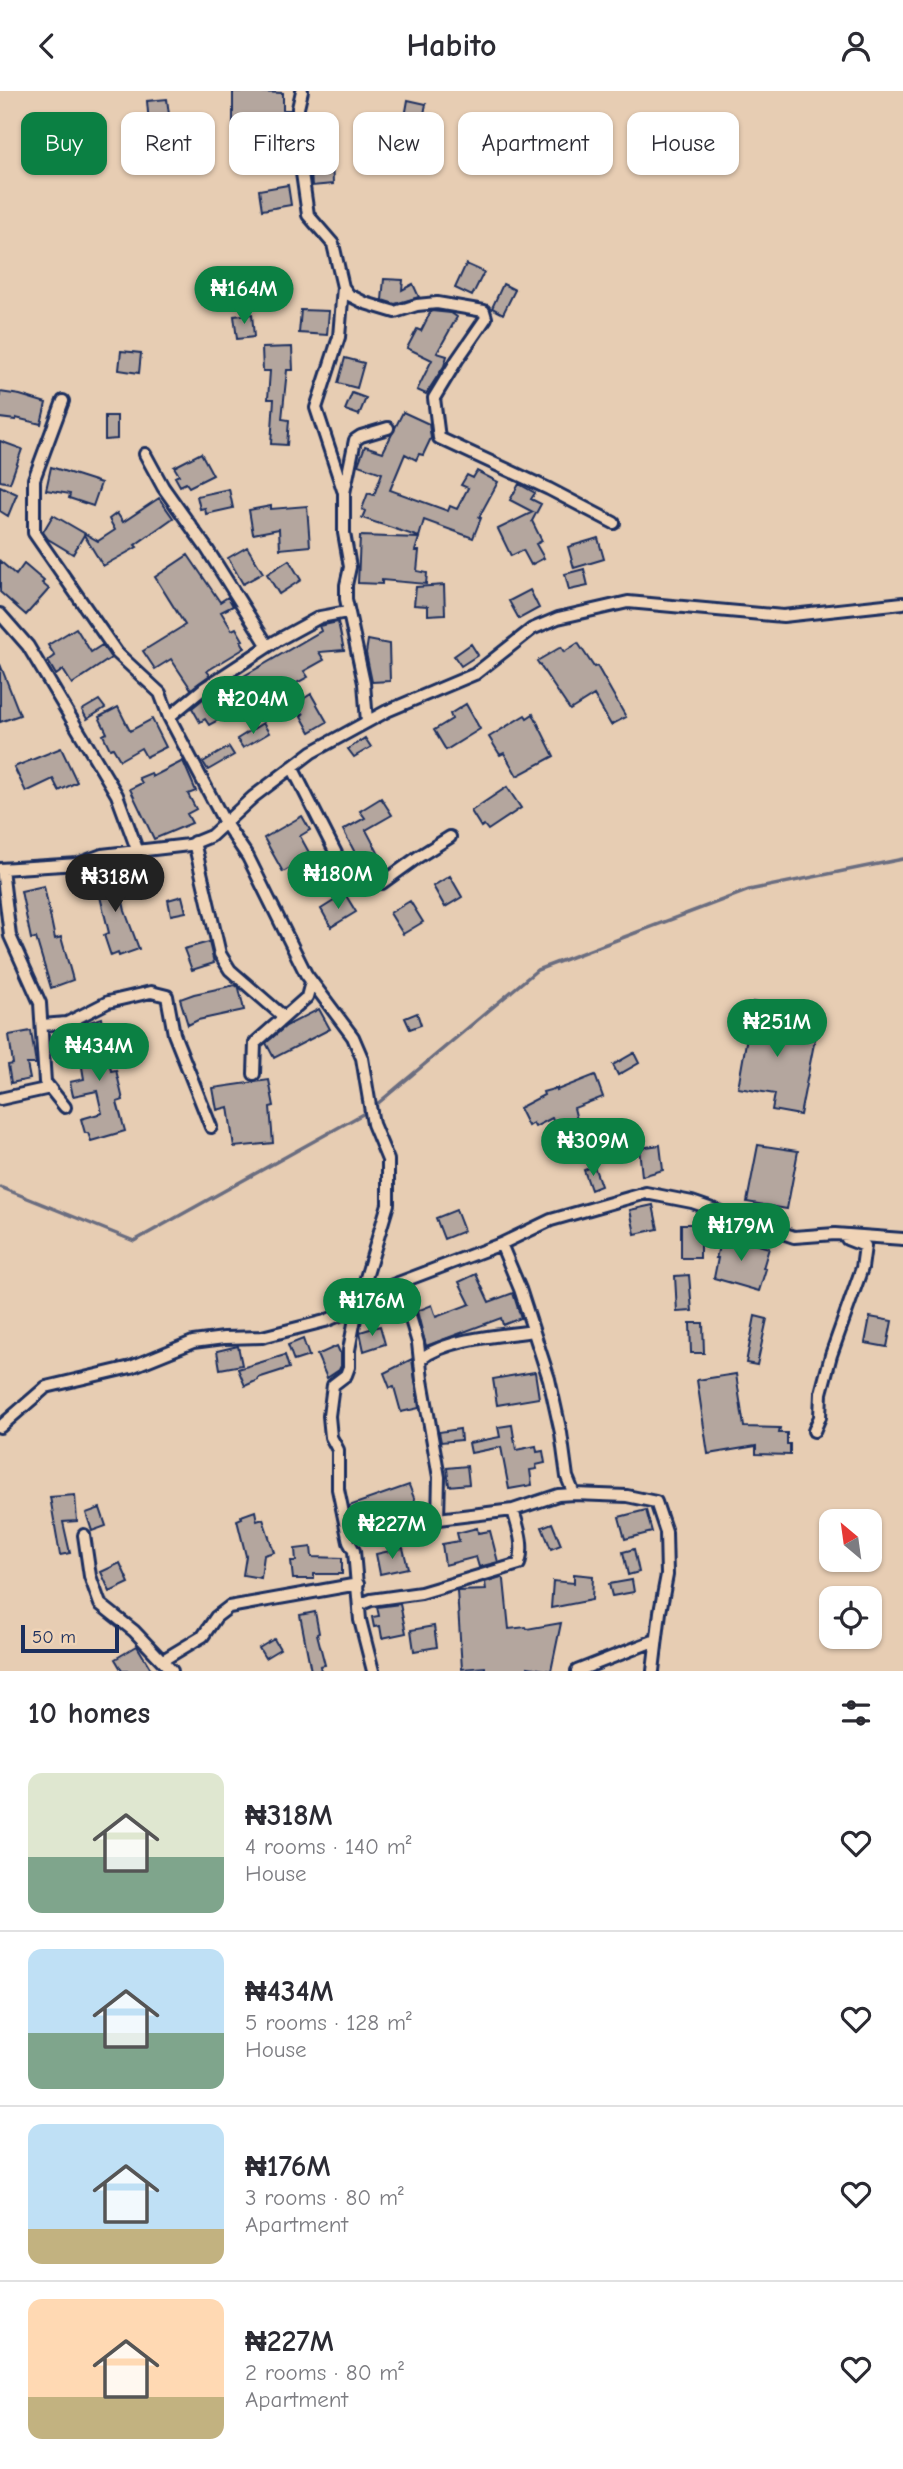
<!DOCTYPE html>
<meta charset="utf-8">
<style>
:root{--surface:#fff;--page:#f7f7f7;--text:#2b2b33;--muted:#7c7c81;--line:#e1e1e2;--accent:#0b8043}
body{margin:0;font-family:"Comic Neue",sans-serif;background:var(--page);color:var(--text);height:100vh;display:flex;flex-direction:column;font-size:26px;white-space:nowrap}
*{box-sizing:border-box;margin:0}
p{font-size:23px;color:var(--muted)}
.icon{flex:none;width:38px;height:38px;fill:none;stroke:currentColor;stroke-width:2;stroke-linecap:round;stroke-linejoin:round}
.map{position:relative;height:1580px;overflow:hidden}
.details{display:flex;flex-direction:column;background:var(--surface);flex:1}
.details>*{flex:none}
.banner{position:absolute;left:21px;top:21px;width:861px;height:63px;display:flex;gap:14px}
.needle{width:46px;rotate:331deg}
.tools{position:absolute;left:819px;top:1418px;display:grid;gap:14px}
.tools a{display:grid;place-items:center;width:63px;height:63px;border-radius:14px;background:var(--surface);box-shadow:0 2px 5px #0004;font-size:35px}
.scale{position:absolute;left:21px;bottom:18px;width:98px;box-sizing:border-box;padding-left:7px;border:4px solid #1b2f5e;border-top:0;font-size:19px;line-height:24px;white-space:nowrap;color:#1b2f5e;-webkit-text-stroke:5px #f0d4b7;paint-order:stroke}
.price{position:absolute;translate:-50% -60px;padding:0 16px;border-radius:24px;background:var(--accent);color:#fff;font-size:23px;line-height:46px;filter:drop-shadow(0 2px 4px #0008)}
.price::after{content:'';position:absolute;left:50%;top:42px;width:21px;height:16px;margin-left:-10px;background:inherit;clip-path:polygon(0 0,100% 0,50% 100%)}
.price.selected{background:#222;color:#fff}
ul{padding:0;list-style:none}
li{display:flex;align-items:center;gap:21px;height:175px;padding:0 28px}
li+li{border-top:2px solid var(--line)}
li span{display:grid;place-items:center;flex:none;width:196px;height:140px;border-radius:14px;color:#555}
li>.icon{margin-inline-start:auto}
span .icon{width:84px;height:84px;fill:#fffc;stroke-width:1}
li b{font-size:30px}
h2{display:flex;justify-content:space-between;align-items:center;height:84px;padding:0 28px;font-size:30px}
.pill{padding:0 24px;border-radius:14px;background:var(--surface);box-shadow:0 2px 5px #0004;font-size:24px;line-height:63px}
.pill.selected{background:var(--accent);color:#fff}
header{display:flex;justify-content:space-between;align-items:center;height:91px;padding:0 28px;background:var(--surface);font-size:32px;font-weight:700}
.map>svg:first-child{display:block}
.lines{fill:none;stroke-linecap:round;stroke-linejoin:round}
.stream{stroke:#6b6d80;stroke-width:3.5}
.building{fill:#b4a69e;stroke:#1b2f5e;stroke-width:2}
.minor-casing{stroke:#1b2f5e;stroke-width:16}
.minor{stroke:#f0d4b7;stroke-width:10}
</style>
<header><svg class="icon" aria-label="back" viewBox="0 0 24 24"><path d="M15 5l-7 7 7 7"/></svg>Habito<svg class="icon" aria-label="person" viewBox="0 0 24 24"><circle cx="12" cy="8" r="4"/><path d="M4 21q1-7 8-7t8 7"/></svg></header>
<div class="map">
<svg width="903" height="1580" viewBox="0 0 903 1580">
<rect width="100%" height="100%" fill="#e7cdb3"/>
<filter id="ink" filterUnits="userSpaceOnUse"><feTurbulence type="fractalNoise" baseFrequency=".0143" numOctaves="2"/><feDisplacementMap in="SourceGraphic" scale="14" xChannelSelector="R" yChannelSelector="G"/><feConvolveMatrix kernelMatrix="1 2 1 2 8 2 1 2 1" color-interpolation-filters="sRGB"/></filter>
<g filter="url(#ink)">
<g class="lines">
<path class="stream" d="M0 1096 134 1150 370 1019 537 879 749 799 903 768"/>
</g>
<path class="building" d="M233 0 283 2V19H290V30L281 29 282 57 233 59Z
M167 8 170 31 149 33 147 10Z
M408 9 426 13 415 68 398 65Z
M332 68 333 93 312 95 310 69Z
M288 94 291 114 262 119 259 99Z
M466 173 484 181 472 205 455 197Z
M384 188 403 189 402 199 413 193 419 206 395 213 382 209Z
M503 193 515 199 503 223 492 217Z
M301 219 329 220 327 244 299 242Z
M431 220 451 222 457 226 437 262 447 265 444 275 426 303 417 299 432 269 407 257 417 238 421 240Z
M252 223 254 246 237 248 234 225Z
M292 256 293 279H287L282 328 289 329 287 354 271 353 274 308H268L270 280H263L262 257Z
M121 260 141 262 139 282 119 279Z
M345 267 364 272 357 297 338 292Z
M0 301 20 304 46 312 41 333 16 327V329L0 327Z
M352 302 366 307 359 324 345 319Z
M403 321 429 333 431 347 423 364 419 363 416 369 405 363 390 399 448 420 450 415 457 418 468 397 461 394 467 384 473 387 477 380 498 391 479 426 481 427 473 447 424 429 419 446 362 427 365 420 362 418 368 402 374 404 382 382 358 374 365 355 383 361Z
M105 325H117V348L105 349Z
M0 350 22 358 10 392 0 390Z
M201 362 213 384 189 396 186 392 180 395 175 386 179 384 174 376Z
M51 376 101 392 93 415 69 407 70 403 46 399Z
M519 393 535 402 531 408 541 413 532 430 542 450 536 453 544 467 531 474 523 459 511 465 498 438 533 421 510 409Z
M0 395 17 403 8 425 0 420Z
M229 398 233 417 206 423 205 417 200 418 197 405Z
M159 407 173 427 135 454 137 456 103 475 84 444 73 463 48 448 43 441 53 424 98 450 115 439 109 428 117 422 123 431Z
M271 415V418L307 415 310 455 280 458 279 438 253 443 249 419Z
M360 445 419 447 415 460H419L417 480 427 482 426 493 382 489V493L358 492Z
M598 447 604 468 574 477 568 456Z
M247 456 263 482 243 493 228 467Z
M188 464 220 511 228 506 233 515 221 521 232 539 236 537 243 549 241 550 245 557 207 580 210 584 191 598 171 568 155 578 143 560 185 534 155 486Z
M289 469 301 489 279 503 267 483Z
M0 470 16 484 24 473 44 490 42 492 49 498 26 524 0 501Z
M584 478 588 495 569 499 565 483Z
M444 494 445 523 428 524V515L414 514 416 496Z
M530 499 539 517 519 528 509 510Z
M338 531 344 559 319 561 324 569 304 580 308 586 234 626 231 622 209 634 205 628 200 631 192 617 208 604 218 598 225 611 248 599 243 589 245 588 244 585 321 540 319 535Z
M76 537 91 561 102 554 111 567 72 593 63 579 56 584 48 570 55 565 48 554Z
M368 549 389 553 390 590 372 591 366 562Z
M578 552 594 576 597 575 626 626 611 634 594 604 570 619 537 570 561 556 564 561Z
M471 553 478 564 461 575 454 565Z
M0 573 20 624 0 631Z
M311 603 327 631 310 641 301 625 304 622 300 624 294 614Z
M99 609 105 617 87 628 82 619Z
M466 613 480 638 446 659 434 639 452 628 450 623Z
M118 616 130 640 152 628 166 656 146 666 141 657 120 669 113 657 110 658 103 644 107 642 99 626Z
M533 623 554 665 517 685 504 662 500 664 489 646 525 624 527 627Z
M263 632 269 642 243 657 237 648Z
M365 647 371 656 354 666 348 658Z
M229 656 234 664 208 679 203 671Z
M61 657 77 691 59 700 53 688 26 701 14 676Z
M183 670 196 700 188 703 196 718 187 723 192 732 154 748 130 698 142 692 139 687 151 682 152 686Z
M507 696 521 717 488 739 484 734 481 736 471 720Z
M381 707 392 724 366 739 382 769 364 779 343 739 365 727 360 720Z
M302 725 310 739 300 745 311 765 283 781 264 747Z
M116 776 125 820 139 858 119 865 118 862 111 865 104 844 109 842 94 781Z
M450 785 462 806 445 816 433 795Z
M44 795 55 848 61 846 73 889 51 897 36 847 31 848 21 800Z
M345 803 356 821 331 836 321 818Z
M182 805 186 821 171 824 168 809Z
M410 810 423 831 403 843 390 822Z
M209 851 214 872 192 879 184 858Z
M235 894 239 897 244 919 198 929 188 934 180 908 194 903Z
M753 911 775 915 773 929 817 937 800 1024 772 1019 775 1003 738 997Z
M319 918 330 938 274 967 266 952 286 935Z
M417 922 421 934 410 938 405 927Z
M102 927 111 980 116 979 123 1009 117 1011 125 1040 91 1050 88 1042H85L81 1028 102 1022 97 1000 73 1005 70 991 84 988 80 964H85L80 934Z
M31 940 36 973H27L30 988 11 992 8 974 13 973 9 944Z
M634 962 639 972 618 984 613 974Z
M595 984 603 1006 574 1017 579 1037 572 1040 573 1043 560 1048 552 1027 535 1036 533 1032 528 1035 519 1017 544 1004 543 1001 557 997V999Z
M269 989 274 1015 270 1016 273 1052 234 1056 228 1016 217 1019 213 997Z
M660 1054 663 1079 642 1085 639 1057Z
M758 1054 798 1060 787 1118 747 1111Z
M594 1075 601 1095 591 1099 584 1079Z
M653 1114 658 1138 635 1143 630 1119Z
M456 1119 464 1140 444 1148 436 1127Z
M681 1133H700V1167H681Z
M722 1144 769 1157 763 1177 766 1178 759 1200 714 1187 718 1167H716Z
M476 1183 489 1211 513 1202 521 1227 503 1234 501 1227 426 1255 417 1220 432 1214 436 1226 470 1213 459 1191Z
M689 1184 692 1220 677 1221 675 1185Z
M755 1225 767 1228 757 1274 746 1272Z
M870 1226 892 1230 887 1256 865 1252Z
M690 1232H703L704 1262H691Z
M380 1235 385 1253 364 1260 360 1241Z
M303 1248 309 1265 294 1270 288 1254Z
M238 1255 242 1274 220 1278 217 1260Z
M337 1255 341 1264V1275L339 1279 327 1287 317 1264Z
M285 1264 289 1277 258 1287V1289L245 1295 238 1278Z
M412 1268 419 1317 401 1321 394 1296 390 1297 384 1282Z
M535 1281 539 1307 497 1314 493 1288Z
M736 1283 744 1336 780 1337 779 1342H787V1353H790V1364L756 1363V1355L708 1363 697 1289Z
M512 1334 516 1359 536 1355 537 1361 543 1360 545 1372 536 1374 537 1378 530 1379 532 1394 509 1398 501 1356 471 1362 469 1352 500 1346 498 1336Z
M460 1338 461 1349 441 1351 439 1341Z
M467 1375 469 1393 449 1395 447 1377Z
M409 1394 417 1415 357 1435 349 1415Z
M75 1404 77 1430 63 1431 70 1462 60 1464 50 1406Z
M100 1417 106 1435 92 1440 86 1422Z
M646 1419 652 1441 625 1448 619 1426Z
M255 1420 257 1430 263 1428 274 1461 264 1464 261 1487 243 1484 246 1465 237 1429 242 1427 241 1425Z
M552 1432 561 1454 551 1458 542 1436Z
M477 1437 478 1442 490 1440 498 1471 479 1476 476 1466 445 1474 442 1453 459 1450 457 1442Z
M311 1456 312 1466 342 1467V1483H314V1488H293L291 1470H296L295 1458Z
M403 1457 408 1477 380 1483 376 1463Z
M634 1458 639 1481 628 1484 623 1461Z
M120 1472 129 1492 110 1501 101 1481Z
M574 1483 593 1485 592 1509 551 1517 553 1490 574 1492Z
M501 1486 504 1489 509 1538 526 1536 527 1538 561 1532 551 1580 528 1576V1578L525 1580H485V1576L462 1578 457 1500 486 1499 485 1491Z
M632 1489 634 1501 612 1505 609 1493Z
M400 1513 406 1542 382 1547 380 1535 374 1536 372 1526 379 1525 377 1516Z
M315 1521 319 1542 317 1543 325 1574 320 1575 321 1580H311L300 1524Z
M434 1535 437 1556 414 1560 411 1539Z
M274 1548 280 1558 265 1567 259 1557Z
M137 1555 152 1580H122L115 1568Z"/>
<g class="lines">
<g class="minor-casing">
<path id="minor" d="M302 0 298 17V54L308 124 333 153 343 196 349 204 365 212 395 221 417 214 437 212 484 220 486 227 457 269 434 307 439 347 549 398 614 432
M63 310 34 388V442L117 562 160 602 169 626 225 732 248 766 306 883 353 946 362 967 373 1033 388 1069V1113L357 1217 349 1259V1276L346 1284 333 1294 329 1325 331 1346 338 1359V1398L349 1451 354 1460 360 1529 373 1580
M145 363 163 396 207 458 268 555
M343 399 316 317 339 246 343 196
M0 523 28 555 117 704 138 761
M169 626 203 598 276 550 320 526 347 521
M367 631 364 592 346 508V494L350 476 344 442V402L355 349 361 345 388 337
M292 676 349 788 382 792 418 766 450 746
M194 751 220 863 230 879 284 926
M0 778 78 773 102 764 189 754 211 745 253 706 312 661 387 620 475 583 532 538 558 527 628 511 783 525 903 512
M2 778 10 845 40 912 45 991 65 1016
M42 934 67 932 108 911 151 901 167 905 174 943 211 1036
M254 983 255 952 307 906 311 891
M0 1008 50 997
M501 1153 520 1198 549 1288 561 1342 567 1386 574 1403 627 1405 656 1411 666 1441 667 1484 660 1521 653 1580
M393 1194 408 1219 418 1252 422 1289 439 1386 438 1428 513 1419
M421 1268C447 1247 500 1245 533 1240
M0 1336 46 1296 131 1276 193 1251 224 1247 262 1246 325 1230 357 1217 393 1194 501 1153 551 1129 646 1102 692 1111 794 1146 835 1143 903 1148
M814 1340 820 1326 821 1302 831 1264 862 1177 865 1155 847 1148
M84 1444 90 1485 100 1513 134 1540 172 1580
M359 1514 371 1509 421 1502 519 1473C525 1454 518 1437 513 1419L558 1404 574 1403
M163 1569 203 1545 216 1526 229 1516 358 1493
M577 1580 656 1549"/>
</g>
<use href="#minor" class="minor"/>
</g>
</g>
</svg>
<div class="tools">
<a><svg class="needle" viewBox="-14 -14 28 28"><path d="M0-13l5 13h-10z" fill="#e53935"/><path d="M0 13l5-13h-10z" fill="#7c7c81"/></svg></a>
<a><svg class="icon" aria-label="locate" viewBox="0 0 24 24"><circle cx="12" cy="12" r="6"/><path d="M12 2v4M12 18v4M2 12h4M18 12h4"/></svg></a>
</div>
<div class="scale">50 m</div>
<b class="price" style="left:244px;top:235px">₦164M</b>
<b class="price" style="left:253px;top:645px">₦204M</b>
<b class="price" style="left:338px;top:820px">₦180M</b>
<b class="price selected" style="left:115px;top:823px">₦318M</b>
<b class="price" style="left:777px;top:968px">₦251M</b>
<b class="price" style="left:99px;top:992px">₦434M</b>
<b class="price" style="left:593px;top:1087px">₦309M</b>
<b class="price" style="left:741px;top:1172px">₦179M</b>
<b class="price" style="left:372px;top:1247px">₦176M</b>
<b class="price" style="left:392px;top:1470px">₦227M</b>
<div class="banner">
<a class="pill selected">Buy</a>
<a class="pill">Rent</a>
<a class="pill">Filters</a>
<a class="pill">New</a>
<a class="pill">Apartment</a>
<a class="pill">House</a>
</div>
</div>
<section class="details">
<h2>10 homes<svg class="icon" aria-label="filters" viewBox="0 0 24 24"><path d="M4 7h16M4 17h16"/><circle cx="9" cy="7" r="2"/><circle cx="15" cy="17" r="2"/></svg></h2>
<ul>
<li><span style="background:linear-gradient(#dfe7d0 60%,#7fa58c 0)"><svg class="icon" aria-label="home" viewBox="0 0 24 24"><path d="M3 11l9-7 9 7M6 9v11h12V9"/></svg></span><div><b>₦318M</b><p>4 rooms · 140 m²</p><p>House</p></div><svg class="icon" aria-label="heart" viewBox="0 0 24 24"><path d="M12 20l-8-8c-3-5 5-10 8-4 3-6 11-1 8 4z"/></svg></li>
<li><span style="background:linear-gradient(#bfe0f5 60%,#7fa58c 0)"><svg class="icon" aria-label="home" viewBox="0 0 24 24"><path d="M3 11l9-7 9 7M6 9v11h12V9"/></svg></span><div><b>₦434M</b><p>5 rooms · 128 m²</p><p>House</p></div><svg class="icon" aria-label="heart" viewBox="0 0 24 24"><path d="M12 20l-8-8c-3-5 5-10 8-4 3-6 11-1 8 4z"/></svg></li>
<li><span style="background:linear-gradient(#bfe0f5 75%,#c2b280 0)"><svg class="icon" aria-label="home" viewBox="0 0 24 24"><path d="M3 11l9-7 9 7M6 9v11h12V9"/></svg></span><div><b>₦176M</b><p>3 rooms · 80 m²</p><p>Apartment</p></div><svg class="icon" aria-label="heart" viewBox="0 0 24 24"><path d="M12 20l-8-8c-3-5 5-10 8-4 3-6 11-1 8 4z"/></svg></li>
<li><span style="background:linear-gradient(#ffd9b3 70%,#c2b280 0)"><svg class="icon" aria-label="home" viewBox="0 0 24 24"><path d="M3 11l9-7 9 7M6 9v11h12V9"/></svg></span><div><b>₦227M</b><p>2 rooms · 80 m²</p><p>Apartment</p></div><svg class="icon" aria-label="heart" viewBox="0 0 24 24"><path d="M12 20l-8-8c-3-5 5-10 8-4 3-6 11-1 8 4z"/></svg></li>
</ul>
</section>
